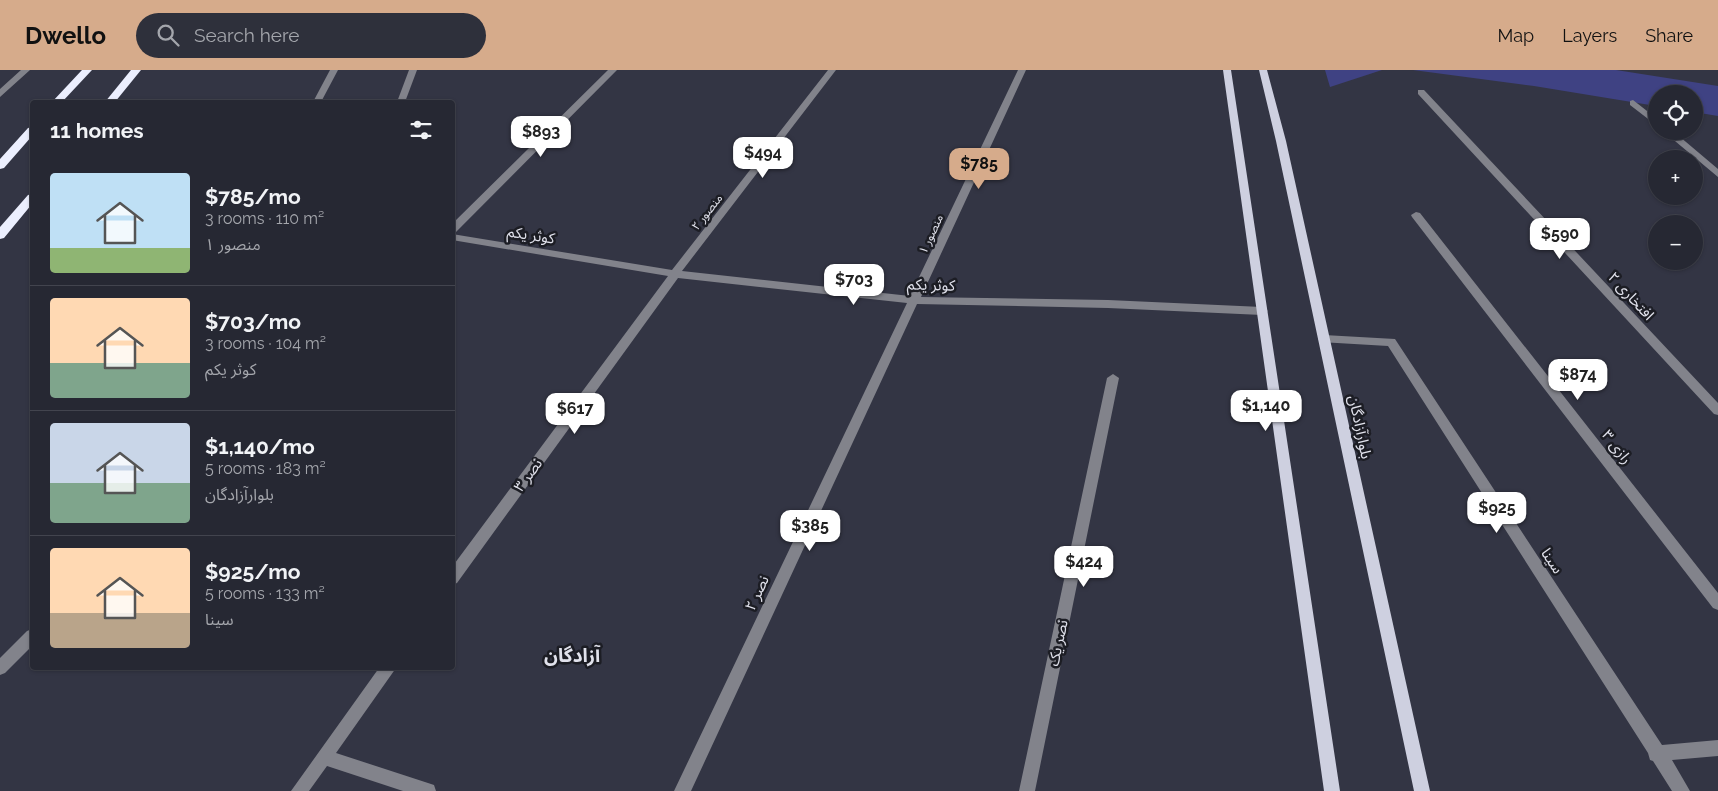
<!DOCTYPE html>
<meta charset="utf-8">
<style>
:root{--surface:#262833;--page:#2e303b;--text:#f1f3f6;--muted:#a4a6ac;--line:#42444e;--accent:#d6ab8b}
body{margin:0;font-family:Raleway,"Noto Sans Arabic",sans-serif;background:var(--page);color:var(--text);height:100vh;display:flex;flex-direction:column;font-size:19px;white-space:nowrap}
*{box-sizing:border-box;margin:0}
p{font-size:16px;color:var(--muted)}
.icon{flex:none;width:28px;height:28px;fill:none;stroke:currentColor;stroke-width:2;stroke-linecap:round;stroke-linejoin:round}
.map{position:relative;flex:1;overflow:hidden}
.panel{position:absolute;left:30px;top:30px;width:425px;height:570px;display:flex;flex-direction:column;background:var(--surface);border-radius:5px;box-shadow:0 1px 4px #0004,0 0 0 1px var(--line)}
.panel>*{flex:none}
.buttons{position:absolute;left:1648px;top:15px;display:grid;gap:10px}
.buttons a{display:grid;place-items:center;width:55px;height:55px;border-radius:50%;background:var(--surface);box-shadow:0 1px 4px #0004,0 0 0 1px var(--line);font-size:25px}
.price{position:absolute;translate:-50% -42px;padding:0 11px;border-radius:10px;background:#fff;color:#222;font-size:16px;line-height:32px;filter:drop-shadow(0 1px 2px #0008)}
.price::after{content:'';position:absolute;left:50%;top:30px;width:15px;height:11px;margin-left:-8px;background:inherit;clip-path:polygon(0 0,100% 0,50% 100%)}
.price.on{background:var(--accent);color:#111}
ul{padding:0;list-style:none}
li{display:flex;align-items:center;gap:15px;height:125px;padding:0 20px}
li+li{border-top:1px solid var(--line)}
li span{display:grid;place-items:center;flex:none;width:140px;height:100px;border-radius:5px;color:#555}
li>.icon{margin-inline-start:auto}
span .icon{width:60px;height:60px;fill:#fffc;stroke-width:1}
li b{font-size:21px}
h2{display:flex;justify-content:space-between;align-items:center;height:60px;padding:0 20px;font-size:21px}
header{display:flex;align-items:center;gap:30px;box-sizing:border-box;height:70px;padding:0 25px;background:var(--accent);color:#111}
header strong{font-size:24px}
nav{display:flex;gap:28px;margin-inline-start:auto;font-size:18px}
.search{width:350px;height:45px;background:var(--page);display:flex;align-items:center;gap:12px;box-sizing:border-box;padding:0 18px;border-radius:28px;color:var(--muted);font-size:19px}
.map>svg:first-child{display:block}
.green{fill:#3f4283}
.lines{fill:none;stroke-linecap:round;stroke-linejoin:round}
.minor{fill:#82838b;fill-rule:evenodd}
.major{fill:#ced0e0;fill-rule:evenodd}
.highway{fill:#eceffe;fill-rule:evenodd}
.labels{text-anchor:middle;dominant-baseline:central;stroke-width:5;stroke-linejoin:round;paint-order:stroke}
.far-street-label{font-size:12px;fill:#e1e2ec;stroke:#1c1d24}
.street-label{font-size:15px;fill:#e1e2ec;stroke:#1c1d24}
.near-neighbourhood-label{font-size:19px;font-weight:bold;fill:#e1e2ec;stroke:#1c1d24}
</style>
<header>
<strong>Dwello</strong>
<div class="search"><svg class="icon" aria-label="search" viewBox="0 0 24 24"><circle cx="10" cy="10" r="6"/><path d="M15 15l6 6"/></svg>Search here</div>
<nav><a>Map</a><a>Layers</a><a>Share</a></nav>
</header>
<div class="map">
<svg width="1718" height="721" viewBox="0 0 1718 721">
<rect width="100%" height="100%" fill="#333544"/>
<path class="green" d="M1325 0H1382L1330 17Z
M1413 0H1616L1718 16V46L1694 42V24H1656V36L1534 16Z"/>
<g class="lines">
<path class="minor" d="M21 0H30L0 27V19Z
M330 0H338L321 32H313Z
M409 0H417L405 32H397Z
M608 0H617L456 162 452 163V154Z
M828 0H836L682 201 910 226 1018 0H1026L921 227 1108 230 1262 237 1268 241 1262 245 1108 238 917 234 691 721H674L907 233 678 208 457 513 452 515V497L668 206 452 170V164L672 200Z
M1418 20H1424L1718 333V345L1714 344 1418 24Z
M1633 30 1656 48V55L1630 35V31Z
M1663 61H1673L1718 99V107Z
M1416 142 1420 143 1718 523V540L1713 538 1412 147 1411 145Z
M1324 265 1395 269 1662 675 1718 670V686L1672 690 1690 721H1672L1653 691 1650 690 1648 683 1388 276 1320 272 1318 269Z
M1113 304 1119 308 1035 721H1019L1107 308Z
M32 559V576L5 603 0 605V588L27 561Z
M379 598H396L336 683 428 713 434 715 436 721H403L327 696 309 721H291Z"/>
<path class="major" d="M1223 0H1231L1340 721H1324Z
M1259 0H1267L1286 71 1430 721H1414L1276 71Z"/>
<path class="highway" d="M82 0H92L62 32H52Z
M131 0H141L115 32H105Z
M32 57V66L4 98 0 99V89L28 58Z
M32 124V134L4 168 0 169V157L28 125Z"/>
</g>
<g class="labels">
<g class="far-street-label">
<text transform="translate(707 142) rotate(-52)">منصور ۲</text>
<text transform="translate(931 164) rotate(-65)">منصور ۱</text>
</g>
<g class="street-label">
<text transform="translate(531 165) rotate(9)">کوثر یکم</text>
<text transform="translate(931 215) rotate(2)">کوثر یکم</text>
<text transform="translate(1631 226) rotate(47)">افتخاری ۲</text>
<text transform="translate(1360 357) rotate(78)">بلوارآزادگان</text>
<text transform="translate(1617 377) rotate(52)">رازی ۳</text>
<text transform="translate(528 405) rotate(-54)">نصر ۳</text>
<text transform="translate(1552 491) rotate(57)">سینا</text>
<text transform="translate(757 523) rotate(-65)">نصر ۲</text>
<text transform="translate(1058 573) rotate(-78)">نصر یک</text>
</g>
<g class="near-neighbourhood-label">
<text x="572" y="585">آزادگان</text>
</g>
</g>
</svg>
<div class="buttons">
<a><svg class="icon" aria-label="locate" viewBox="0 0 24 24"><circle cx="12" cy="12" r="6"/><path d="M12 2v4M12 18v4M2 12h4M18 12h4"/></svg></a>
<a>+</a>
<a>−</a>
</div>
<b class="price" style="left:541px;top:88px">$893</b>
<b class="price" style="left:763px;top:109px">$494</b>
<b class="price on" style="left:979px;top:120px">$785</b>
<b class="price" style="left:1560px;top:190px">$590</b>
<b class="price" style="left:854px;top:236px">$703</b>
<b class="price" style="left:1578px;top:331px">$874</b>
<b class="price" style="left:1266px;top:362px">$1,140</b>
<b class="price" style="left:575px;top:365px">$617</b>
<b class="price" style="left:1497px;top:464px">$925</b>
<b class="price" style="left:810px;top:482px">$385</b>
<b class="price" style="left:1084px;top:518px">$424</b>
<section class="panel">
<h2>11 homes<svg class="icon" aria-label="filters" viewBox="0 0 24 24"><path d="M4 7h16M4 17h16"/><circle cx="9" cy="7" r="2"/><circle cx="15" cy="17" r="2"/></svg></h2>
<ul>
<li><span style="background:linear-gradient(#bfe0f5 75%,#8fb573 0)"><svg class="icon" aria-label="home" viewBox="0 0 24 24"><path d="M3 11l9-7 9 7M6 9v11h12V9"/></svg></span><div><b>$785/mo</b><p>3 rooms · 110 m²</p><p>منصور ۱</p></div></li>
<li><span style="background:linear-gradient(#ffd9b3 65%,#7fa58c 0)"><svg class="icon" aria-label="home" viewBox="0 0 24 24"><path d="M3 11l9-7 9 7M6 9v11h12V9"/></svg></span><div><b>$703/mo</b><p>3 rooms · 104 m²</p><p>کوثر یکم</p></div></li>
<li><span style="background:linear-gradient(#c9d6e8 60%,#7fa58c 0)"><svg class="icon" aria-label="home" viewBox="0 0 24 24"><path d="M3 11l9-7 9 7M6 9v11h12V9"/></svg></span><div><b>$1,140/mo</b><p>5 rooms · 183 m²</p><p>بلوارآزادگان</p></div></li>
<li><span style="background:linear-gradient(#ffd9b3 65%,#b9a48a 0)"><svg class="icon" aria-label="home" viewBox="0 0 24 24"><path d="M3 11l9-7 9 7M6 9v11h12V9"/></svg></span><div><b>$925/mo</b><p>5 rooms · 133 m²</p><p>سینا</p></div></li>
</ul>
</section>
</div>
